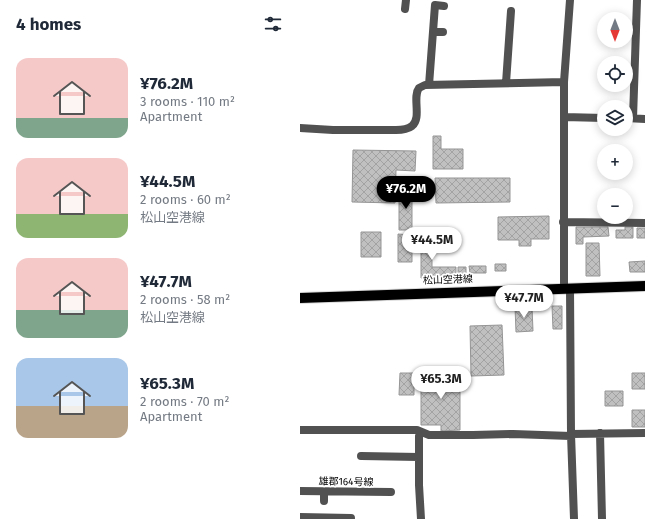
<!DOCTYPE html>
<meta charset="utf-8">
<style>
:root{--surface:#fff;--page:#f2f2f3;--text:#1f2937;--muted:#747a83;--accent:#000}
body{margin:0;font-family:"Fira Sans","Noto Sans JP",sans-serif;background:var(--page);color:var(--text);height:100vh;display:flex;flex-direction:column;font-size:15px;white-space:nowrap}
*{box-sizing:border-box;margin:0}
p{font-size:13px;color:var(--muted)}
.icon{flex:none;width:22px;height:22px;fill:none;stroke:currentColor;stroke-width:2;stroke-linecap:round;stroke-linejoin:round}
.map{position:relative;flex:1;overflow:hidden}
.sheet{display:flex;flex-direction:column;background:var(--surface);width:300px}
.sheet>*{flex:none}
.needle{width:26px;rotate:180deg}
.fabs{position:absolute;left:297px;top:12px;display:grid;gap:8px}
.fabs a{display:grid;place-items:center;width:36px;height:36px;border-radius:50%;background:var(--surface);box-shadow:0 2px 10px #0003;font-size:20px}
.price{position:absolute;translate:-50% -34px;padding:0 9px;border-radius:14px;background:#fff;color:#222;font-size:13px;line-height:26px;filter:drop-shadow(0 1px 2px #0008)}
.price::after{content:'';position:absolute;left:50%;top:24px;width:12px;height:9px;margin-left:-6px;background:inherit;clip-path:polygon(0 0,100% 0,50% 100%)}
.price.selected{background:var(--accent);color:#fff}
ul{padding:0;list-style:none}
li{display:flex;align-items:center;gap:12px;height:100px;padding:0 16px}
li span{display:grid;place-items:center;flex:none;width:112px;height:80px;border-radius:12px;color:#555}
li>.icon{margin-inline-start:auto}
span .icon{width:48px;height:48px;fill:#fffc;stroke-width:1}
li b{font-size:17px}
h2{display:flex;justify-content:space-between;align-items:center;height:48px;padding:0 16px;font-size:17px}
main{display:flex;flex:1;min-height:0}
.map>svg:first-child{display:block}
.building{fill:url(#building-cross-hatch);stroke:#959595}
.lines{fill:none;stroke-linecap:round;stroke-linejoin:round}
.primary-casing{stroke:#dbdbdb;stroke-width:12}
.street{stroke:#515151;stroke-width:8}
.primary{stroke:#000;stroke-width:10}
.labels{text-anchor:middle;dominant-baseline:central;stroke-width:3.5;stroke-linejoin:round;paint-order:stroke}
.street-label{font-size:10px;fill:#000;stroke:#fff}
</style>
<main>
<section class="sheet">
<h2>4 homes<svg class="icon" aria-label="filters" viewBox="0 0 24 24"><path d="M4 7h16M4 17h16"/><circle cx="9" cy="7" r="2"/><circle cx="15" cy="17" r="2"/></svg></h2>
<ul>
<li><span style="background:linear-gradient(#f6c9c9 75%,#7fa58c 0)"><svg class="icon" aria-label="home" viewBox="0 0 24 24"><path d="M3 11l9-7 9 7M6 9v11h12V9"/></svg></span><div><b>¥76.2M</b><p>3 rooms · 110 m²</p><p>Apartment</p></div></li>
<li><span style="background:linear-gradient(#f6c9c9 70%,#8fb573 0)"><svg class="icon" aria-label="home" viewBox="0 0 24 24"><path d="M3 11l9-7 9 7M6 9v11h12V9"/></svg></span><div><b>¥44.5M</b><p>2 rooms · 60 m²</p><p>松山空港線</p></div></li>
<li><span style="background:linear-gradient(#f6c9c9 65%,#7fa58c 0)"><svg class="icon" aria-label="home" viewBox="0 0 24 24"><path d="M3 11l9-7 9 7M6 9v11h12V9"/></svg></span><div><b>¥47.7M</b><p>2 rooms · 58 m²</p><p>松山空港線</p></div></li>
<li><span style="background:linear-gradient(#a9c7e8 60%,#b9a48a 0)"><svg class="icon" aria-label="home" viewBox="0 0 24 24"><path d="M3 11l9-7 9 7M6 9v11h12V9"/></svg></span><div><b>¥65.3M</b><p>2 rooms · 70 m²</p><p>Apartment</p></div></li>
</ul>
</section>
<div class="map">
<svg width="345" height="519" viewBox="0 0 345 519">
<defs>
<pattern id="building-cross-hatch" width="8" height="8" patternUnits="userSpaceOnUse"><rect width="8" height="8" fill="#c0c0c0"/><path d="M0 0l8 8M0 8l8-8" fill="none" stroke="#a3a3a3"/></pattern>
</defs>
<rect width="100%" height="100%" fill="#fff"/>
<path class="building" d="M133 136H141V149H163V169H133Z
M53 150 116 151 115 171 96 170 95 203 52 202Z
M135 178H210V202L136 203Z
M108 187H112V230H99V190H108Z
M249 216V239H231V246H219V240H198V217Z
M276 227H308L309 236 283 237V244H276Z
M325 227H333V238H316V230H325Z
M337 228H345V238H337Z
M61 232H81V257H61Z
M121 233H132V267H156V277L121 278Z
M98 234 112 235V262H98Z
M286 243H299L300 276H286Z
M345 261V272H330L329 262Z
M195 264H206V271H195Z
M169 266H186V273H170Z
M158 267H166V278H158Z
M252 306H262V329H253Z
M215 307H232L233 331 216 332Z
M202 325 204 375 171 376 170 326Z
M126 371H155V375H160V430L141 431V425H121V375H126Z
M100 373H114V395H99Z
M332 373H345V389H332Z
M305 391H323V406H305Z
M332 410H345V427H332Z"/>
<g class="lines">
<g class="primary-casing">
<path id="primary" d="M0 298 345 286"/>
</g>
<path class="street" d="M105 9 106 0
M133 32H143
M264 82 270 0
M206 83 211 11
M129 85 135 5 144 6
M264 117 304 118
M326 118 345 119
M333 118 337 0
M0 128 33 130H96C101 130 108 129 112 126 122 118 112 97 119 88 121 87 123 86 125 85L264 82V288
M263 222 345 223
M270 288 271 434 274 519
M0 430H117L129 435H173L213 434 271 436
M121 432 119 436V485L121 519
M300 433 302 519
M271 434 345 433
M61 456 119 457
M0 491 91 492
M24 501V492
M0 517 51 518"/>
<use href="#primary" class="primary"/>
</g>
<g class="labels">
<g class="street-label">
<text transform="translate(148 280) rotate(-2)">松山空港線</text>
<text transform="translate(46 482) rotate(1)">雄郡164号線</text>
</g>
</g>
</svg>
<div class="fabs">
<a><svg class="needle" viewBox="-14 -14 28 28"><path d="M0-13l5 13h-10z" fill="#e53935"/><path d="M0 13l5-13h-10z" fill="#747a83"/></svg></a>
<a><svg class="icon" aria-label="locate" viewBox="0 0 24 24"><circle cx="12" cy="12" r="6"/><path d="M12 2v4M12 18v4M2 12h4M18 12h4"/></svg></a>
<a><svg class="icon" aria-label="layers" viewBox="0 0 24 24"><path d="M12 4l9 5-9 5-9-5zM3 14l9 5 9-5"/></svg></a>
<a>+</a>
<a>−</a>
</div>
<b class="price selected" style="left:106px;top:210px">¥76.2M</b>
<b class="price" style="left:132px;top:261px">¥44.5M</b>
<b class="price" style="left:224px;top:319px">¥47.7M</b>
<b class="price" style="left:141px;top:400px">¥65.3M</b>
</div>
</main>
